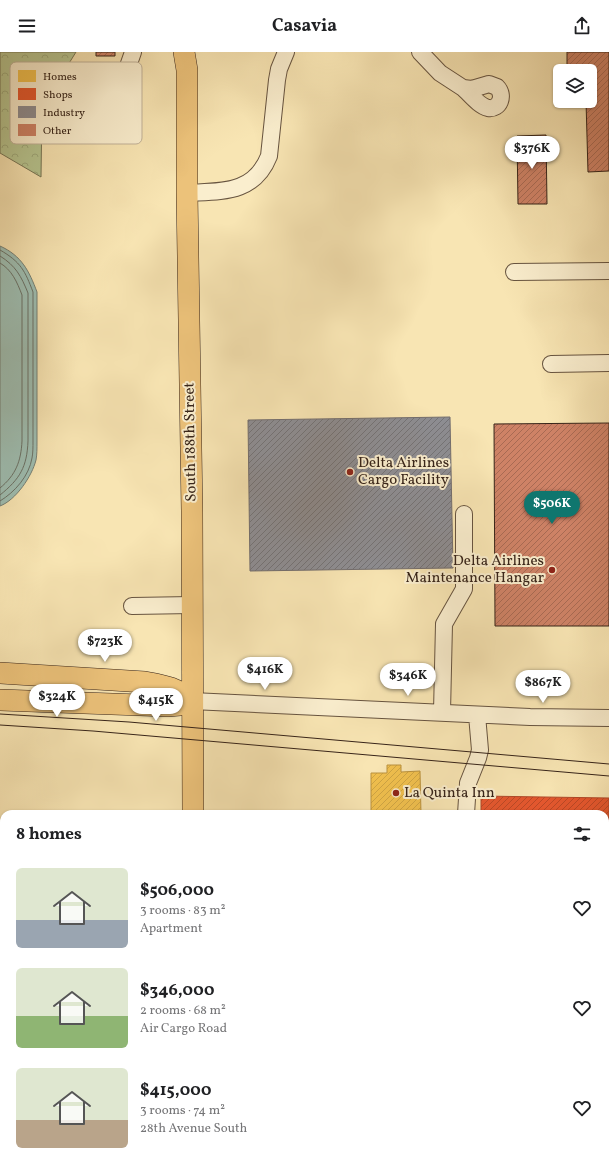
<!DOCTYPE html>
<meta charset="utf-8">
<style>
:root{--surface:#fff;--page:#f2f2f2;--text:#202124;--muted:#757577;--accent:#0f766e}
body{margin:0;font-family:Vollkorn,serif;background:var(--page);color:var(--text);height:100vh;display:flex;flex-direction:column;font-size:15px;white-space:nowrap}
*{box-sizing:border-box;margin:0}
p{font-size:13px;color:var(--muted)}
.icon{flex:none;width:22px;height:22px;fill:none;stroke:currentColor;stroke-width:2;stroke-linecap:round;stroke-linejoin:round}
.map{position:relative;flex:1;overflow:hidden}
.panel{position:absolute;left:0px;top:758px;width:609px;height:356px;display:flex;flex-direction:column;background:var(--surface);border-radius:12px 12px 0 0;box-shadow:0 1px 3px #0004}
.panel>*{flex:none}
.controls{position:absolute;left:553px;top:12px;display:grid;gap:8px}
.controls a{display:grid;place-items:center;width:44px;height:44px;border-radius:6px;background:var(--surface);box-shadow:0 1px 3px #0004;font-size:20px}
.price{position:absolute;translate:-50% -34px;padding:0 9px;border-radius:14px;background:#fff;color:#222;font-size:13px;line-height:26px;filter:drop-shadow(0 1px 2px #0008)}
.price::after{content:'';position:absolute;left:50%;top:24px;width:12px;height:9px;margin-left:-6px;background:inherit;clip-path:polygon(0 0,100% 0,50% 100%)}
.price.on{background:var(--accent);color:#fff}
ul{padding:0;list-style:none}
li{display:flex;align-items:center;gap:12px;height:100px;padding:0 16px}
li span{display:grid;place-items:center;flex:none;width:112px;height:80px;border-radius:6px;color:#555}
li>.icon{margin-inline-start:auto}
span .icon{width:48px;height:48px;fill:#fffc;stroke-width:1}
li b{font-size:17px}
h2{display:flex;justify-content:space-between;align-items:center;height:48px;padding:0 16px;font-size:17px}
header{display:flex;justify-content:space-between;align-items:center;height:52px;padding:0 16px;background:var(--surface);font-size:18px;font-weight:700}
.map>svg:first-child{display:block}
.forest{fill:url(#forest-crowns);stroke:#777555}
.water{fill:#9ebeb2;stroke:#758075}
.homes{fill:url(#homes-hatch);stroke:#ba923e}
.shops{fill:url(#shops-hatch);stroke:#b04828}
.industry{fill:url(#industry-hatch);stroke:#736e6e}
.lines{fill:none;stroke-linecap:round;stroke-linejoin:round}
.shore{stroke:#6a7166;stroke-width:1}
.building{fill:url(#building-hatch);stroke:#372419}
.minor-casing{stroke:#675440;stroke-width:18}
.major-casing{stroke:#372419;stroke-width:22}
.minor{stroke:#faeece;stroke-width:16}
.major{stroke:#ecc27a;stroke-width:21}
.tram{stroke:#372419;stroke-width:1}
.poi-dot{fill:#8f2418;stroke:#faeece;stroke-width:1.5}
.labels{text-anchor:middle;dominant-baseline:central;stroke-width:4;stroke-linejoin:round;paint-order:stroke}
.street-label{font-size:15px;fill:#372419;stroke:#faeece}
.poi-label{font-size:15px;fill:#372419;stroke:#faeece;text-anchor:start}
.key{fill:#faeece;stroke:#c0b198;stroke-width:1}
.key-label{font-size:11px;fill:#372419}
</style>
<header><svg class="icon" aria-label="menu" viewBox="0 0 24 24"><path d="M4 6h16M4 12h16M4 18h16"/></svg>Casavia<svg class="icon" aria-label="share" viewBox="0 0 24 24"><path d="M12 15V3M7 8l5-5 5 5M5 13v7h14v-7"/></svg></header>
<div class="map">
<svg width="609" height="1114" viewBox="0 0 609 1114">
<defs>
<pattern id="forest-crowns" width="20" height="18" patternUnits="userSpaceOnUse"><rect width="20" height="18" fill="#b7c691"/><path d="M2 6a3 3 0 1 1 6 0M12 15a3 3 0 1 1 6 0" fill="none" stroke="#9eaa7c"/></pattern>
<pattern id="homes-hatch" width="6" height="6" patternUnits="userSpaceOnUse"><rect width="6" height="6" fill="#f2c14e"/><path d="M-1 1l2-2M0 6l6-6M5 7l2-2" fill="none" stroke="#d0a644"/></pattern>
<pattern id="shops-hatch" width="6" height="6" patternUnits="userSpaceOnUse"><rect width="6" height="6" fill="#e4572e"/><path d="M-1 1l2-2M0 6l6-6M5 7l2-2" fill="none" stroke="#ba4826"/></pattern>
<pattern id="industry-hatch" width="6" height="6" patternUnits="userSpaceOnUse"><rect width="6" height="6" fill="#8d8d92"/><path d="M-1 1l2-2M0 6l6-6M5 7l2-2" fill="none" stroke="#747376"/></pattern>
<pattern id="building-hatch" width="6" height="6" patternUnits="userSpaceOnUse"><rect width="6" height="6" fill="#ce8266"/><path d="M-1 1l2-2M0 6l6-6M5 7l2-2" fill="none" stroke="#a86a53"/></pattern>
</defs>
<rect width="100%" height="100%" fill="#f8e5b3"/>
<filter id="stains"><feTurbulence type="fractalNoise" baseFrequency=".005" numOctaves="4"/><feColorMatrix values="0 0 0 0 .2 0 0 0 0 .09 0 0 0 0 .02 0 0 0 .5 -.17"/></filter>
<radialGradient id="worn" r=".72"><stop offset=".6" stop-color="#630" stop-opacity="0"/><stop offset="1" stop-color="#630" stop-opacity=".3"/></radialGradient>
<path class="forest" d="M0 0H76L42 55 41 125 0 101Z"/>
<path class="water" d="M0 194C22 204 29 219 37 240V390C37 396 37 403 36 408 32 424 16 448 0 454Z"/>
<path class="homes" d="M387 713H401V720L420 719 421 762H371V721H387Z"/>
<path class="shops" d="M481 744 609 746V987H605V762H481Z"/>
<path class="industry" d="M450 365 453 516 250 519 248 368Z"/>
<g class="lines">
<path class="shore" d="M0 198C21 210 25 219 33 240V389C33 395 33 401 32 406 29 424 15 440 0 449
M0 204C16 214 21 224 28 241V389C27 415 20 427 0 443
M0 211C12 218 17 230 22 243V389C21 409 16 423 0 436"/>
</g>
<path class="building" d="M96 0H115V4H96Z
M567 0H609V119L588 120 586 49H590V19H567Z
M546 83 547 152H518L517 84Z
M609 371V574H495L494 372Z"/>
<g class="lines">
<g class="minor-casing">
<path id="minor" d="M420 0 440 21 463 36
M125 23 133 0
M489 32 497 35C505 43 500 58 488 56 479 54 470 42 463 36L472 37Z
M187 141C222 139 254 142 269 104L277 28 279 17 286 0
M514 220 609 219
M551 312 609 311
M132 554 192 553
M192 649 530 665 609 666
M442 660 444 572 464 537V462
M466 762 468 731 478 706 480 698 477 663
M488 1110V1114"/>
</g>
<g class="major-casing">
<path id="major" d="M184 0 187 18V141L192 459 193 762
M0 621 145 630C167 634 175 635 192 649
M0 648 168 654 180 653 192 649
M605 1029 609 1028
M605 1057H609
M0 1060H4
M0 1100H4
M191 1114 194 1110"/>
</g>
<use href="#minor" class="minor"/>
<use href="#major" class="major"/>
<path class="tram" d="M0 662 129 670 609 712
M0 673 93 679 609 724"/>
</g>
<g class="poi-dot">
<circle cx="350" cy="420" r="4"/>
<circle cx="552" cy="518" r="4"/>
<circle cx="396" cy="741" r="4"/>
</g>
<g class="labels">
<g class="street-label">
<text transform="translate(191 390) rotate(-91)">South 188th Street</text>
</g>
<g class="poi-label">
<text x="358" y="411">Delta Airlines<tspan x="358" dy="17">Cargo Facility</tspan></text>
<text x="544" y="509" text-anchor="end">Delta Airlines<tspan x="544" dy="17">Maintenance Hangar</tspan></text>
<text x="404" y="741">La Quinta Inn</text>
</g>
</g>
<rect x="10" y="10" width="132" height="82" rx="6" class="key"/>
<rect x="18" y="18" width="18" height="12" fill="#f2c14e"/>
<rect x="18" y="36" width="18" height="12" fill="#e4572e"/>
<rect x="18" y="54" width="18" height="12" fill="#8d8d92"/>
<rect x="18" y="72" width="18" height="12" fill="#ce8266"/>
<g class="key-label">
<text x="43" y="28">Homes</text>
<text x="43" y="46">Shops</text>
<text x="43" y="64">Industry</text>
<text x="43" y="82">Other</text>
</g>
<rect width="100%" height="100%" filter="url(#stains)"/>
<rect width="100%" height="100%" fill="url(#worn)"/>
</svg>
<div class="controls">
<a><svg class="icon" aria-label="layers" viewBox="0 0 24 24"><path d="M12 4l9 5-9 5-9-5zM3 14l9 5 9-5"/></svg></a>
</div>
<b class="price" style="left:532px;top:118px">$376K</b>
<b class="price on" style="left:552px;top:473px">$506K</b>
<b class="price" style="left:105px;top:611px">$723K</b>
<b class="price" style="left:265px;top:639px">$416K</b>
<b class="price" style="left:408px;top:645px">$346K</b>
<b class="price" style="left:543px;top:652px">$867K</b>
<b class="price" style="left:57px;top:666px">$324K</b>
<b class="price" style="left:156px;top:670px">$415K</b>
<section class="panel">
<h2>8 homes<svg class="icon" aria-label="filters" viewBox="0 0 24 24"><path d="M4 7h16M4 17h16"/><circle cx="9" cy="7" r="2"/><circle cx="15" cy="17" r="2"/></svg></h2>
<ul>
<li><span style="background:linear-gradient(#dfe7d0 65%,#9aa5b1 0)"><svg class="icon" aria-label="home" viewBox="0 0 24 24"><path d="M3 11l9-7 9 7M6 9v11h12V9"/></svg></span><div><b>$506,000</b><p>3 rooms · 83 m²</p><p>Apartment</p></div><svg class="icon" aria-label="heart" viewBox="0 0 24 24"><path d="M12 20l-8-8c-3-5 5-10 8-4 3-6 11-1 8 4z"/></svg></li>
<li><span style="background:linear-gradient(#dfe7d0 60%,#8fb573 0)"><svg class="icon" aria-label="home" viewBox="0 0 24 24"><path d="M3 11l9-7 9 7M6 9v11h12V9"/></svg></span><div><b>$346,000</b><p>2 rooms · 68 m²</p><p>Air Cargo Road</p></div><svg class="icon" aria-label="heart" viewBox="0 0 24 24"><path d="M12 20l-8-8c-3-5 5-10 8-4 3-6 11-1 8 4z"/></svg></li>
<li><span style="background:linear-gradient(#dfe7d0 65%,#b9a48a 0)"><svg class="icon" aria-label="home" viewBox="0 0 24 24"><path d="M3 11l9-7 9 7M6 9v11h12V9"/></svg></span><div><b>$415,000</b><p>3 rooms · 74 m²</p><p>28th Avenue South</p></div><svg class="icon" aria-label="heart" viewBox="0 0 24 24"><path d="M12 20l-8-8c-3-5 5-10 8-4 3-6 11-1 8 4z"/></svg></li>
</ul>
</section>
</div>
